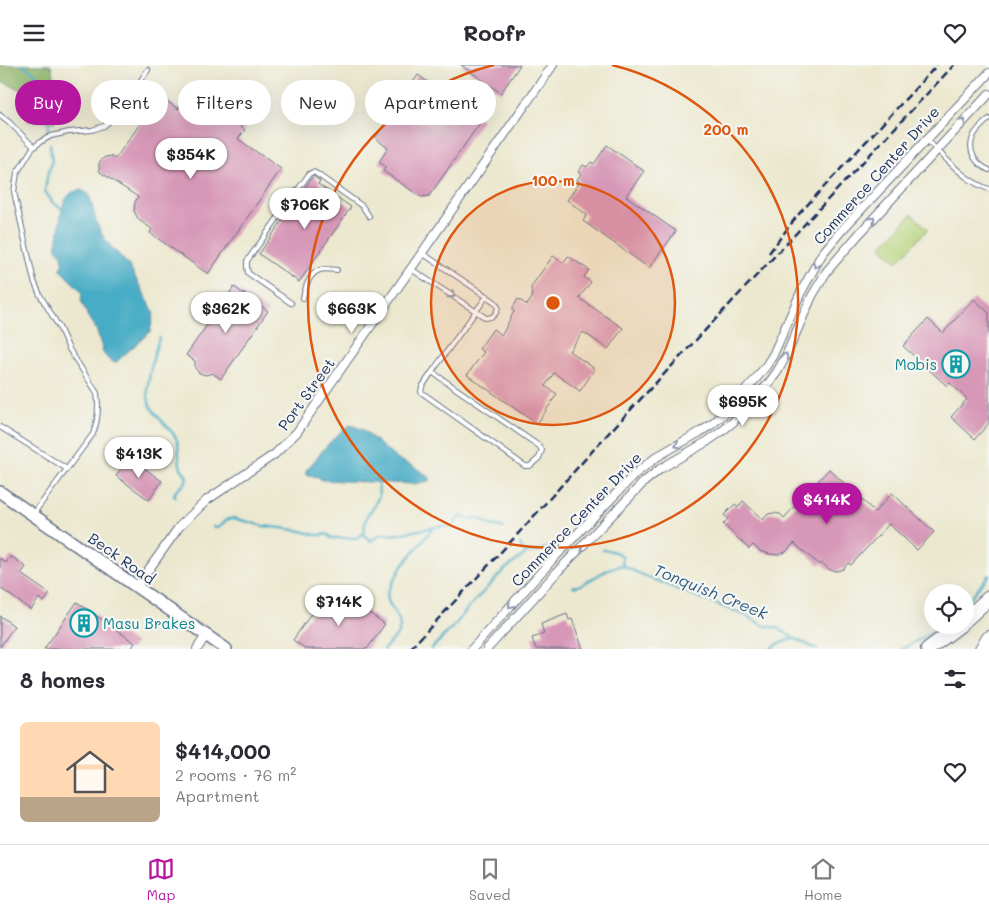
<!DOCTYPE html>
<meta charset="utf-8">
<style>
:root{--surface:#fff;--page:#f2f2f3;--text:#2b2b33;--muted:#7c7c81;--line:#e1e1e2;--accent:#b5179e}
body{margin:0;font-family:Mali,sans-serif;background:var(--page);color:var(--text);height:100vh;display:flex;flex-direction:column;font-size:19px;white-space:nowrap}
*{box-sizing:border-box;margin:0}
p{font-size:16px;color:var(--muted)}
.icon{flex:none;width:28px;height:28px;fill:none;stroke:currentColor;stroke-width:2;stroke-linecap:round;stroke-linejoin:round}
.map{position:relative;height:584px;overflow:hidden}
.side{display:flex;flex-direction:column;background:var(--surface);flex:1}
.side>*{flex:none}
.guide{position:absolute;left:15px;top:15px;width:500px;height:45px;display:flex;gap:10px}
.fabs{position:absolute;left:924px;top:519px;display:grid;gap:10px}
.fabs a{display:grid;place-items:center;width:50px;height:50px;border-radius:50%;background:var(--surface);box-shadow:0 5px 20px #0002;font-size:25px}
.price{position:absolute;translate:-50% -42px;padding:0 11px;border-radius:18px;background:#fff;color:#222;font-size:16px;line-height:32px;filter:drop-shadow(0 1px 2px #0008)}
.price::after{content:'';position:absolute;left:50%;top:30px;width:15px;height:11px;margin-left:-8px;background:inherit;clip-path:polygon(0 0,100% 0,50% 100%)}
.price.on{background:var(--accent);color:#fff}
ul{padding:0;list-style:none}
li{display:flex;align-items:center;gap:15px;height:125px;padding:0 20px}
li span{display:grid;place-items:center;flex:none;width:140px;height:100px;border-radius:8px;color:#555}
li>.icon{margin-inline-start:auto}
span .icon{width:60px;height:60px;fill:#fffc;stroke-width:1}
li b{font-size:21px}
h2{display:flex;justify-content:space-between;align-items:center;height:60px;padding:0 20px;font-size:21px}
.tag{padding:0 18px;border-radius:22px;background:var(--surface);box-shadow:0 5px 20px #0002;font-size:18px;line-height:45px}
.tag.on{background:var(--accent);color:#fff}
header{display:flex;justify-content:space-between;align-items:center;height:65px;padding:0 20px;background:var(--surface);font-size:22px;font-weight:700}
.tab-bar{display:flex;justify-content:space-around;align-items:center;height:70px;border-top:1px solid var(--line);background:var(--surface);font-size:14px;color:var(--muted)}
.tab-bar a{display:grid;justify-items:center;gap:2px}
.tab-bar .on{color:var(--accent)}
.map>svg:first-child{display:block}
.green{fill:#b6d37a;stroke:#68816c}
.forest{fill:#90b56a;stroke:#567264}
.water{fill:#46acc5;stroke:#306e92}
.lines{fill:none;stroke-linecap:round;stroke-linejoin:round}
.stream{stroke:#46acc5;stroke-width:2.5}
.building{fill:#d798b7}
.service-casing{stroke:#647086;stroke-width:6}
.minor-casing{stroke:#647086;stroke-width:10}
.secondary-casing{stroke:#647086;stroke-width:14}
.motorway-casing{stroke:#647086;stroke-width:16}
.service{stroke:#fff;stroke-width:4}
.minor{stroke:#fff;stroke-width:8}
.secondary{stroke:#fff;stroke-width:11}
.motorway{stroke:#fff;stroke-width:14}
.rail{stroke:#1b2f5e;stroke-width:2.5;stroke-dasharray:8 4;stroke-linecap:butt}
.oneway{stroke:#8d97ae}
.ring{fill:none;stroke:#de5710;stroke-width:2.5}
.labels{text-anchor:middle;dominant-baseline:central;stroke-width:4.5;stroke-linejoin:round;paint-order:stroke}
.street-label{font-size:15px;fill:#1b2f5e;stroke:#f6f6f2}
.culture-label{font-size:15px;fill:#0d838f;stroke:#f6f6f2;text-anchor:end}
.water-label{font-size:16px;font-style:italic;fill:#2a5b82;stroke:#f6f6f2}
.centre{fill:#de5710;stroke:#f6f6f2;stroke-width:2.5}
.ring-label{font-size:15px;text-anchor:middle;font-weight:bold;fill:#de5710;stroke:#f6f6f2;stroke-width:4.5;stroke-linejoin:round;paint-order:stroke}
</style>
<header><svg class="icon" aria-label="menu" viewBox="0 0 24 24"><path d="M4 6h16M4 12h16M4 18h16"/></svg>Roofr<svg class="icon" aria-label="heart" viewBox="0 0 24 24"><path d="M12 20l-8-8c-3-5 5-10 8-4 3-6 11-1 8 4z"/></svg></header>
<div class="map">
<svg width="989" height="584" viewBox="0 0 989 584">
<rect width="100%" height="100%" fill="#f6f6f2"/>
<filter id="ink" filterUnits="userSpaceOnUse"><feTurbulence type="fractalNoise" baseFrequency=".02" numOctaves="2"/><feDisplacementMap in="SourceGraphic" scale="10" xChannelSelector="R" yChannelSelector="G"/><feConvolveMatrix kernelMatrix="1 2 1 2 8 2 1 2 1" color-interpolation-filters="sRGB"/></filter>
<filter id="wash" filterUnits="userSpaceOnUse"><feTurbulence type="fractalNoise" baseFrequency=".0096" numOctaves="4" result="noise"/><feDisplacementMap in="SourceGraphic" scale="20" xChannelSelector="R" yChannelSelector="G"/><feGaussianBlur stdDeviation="1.12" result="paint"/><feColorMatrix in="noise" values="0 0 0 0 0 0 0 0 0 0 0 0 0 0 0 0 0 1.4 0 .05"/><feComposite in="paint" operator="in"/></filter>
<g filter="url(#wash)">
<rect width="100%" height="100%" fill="#ece8cf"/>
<path class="green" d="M912 149 928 164 897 197 881 182Z"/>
<path class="forest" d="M0 0H51L55 19V57L28 56 29 29 6 18 0 17Z"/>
<path class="water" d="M81 125 89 129 97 159 104 173 129 201 154 247 150 267 115 298 108 294 103 288 101 280 96 264 88 252 81 235 82 227 60 205 63 197 62 189 58 186 56 181C61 167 58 139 70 129 73 126 77 126 81 125Z
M350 360 362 364 397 394 413 401 429 412 431 414 429 416 413 419 321 415 319 412 306 410V406C319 390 332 372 350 360Z"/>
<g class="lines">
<path class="stream" d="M22 0 35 8 41 22 43 40 49 56V64
M50 79 52 96 47 112 45 126 53 138 64 145
M159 273C154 289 143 325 150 340 154 350 170 362 176 373 181 383 177 392 181 403 183 407 189 411 186 416 184 422 176 423 174 430L175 432
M213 462 218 463 226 455 233 453 264 461 297 465 316 470H321L327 469 331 473H358L362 469 364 470
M364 470 371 476 381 469 392 470 442 461 453 462 456 456 461 452 470 454 478 453 490 460 501 462 504 463
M364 470 365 458 368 449 374 442 379 430 378 415
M520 479 521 480V484C529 491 540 485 549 482
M603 485C610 485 618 487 623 492L622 497 623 500
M623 500C626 503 637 507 642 510L747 551 762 560 778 563 797 575 817 584
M573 522 581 520 609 504 623 500
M965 539 989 510
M384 584C388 579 395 574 398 568 406 550 383 542 388 526L402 501 433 463
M431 584 455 560 467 544 503 506 528 487
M771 584 776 580 794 573
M902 584 929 569 941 560"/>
</g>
<g id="blocks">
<path class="building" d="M461 0H520L501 28Z
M418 10 482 55 429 131 421 132 383 106 386 102 379 97 388 83 375 73Z
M160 31 178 44 181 39 190 45 193 40 219 58 224 50 245 65 238 74 281 104 208 209 150 168 152 164 139 155 136 150 134 146 135 137 138 132 100 107 99 103V99L101 95 105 92 111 91 115 94Z
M607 80 644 106 626 131 676 166 649 203 583 156 587 150 567 135 580 117 577 115 581 109 578 107 583 100 587 102 591 97 594 99Z
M313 111 320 116 318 119 351 142 299 217 259 189Z
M553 191 563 198 568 191 589 205 584 212 591 217 579 233 623 263 608 284 583 267 569 286 595 304 580 326 554 308 545 321 557 329 537 359 467 310 484 287 479 284 493 264 502 270 514 246 512 244 518 234 527 240 532 233V230L531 223 533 219Z
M234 222 268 246 221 314 212 308 206 310 199 308 195 303V296L186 290Z
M974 234 989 248V358L975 374 951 352 967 334 950 318 947 321 903 281 928 254 943 268Z
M129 392 162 416 149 435 116 411Z
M829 404 875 447 892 428 934 467 917 485 889 459 851 500 848 498 843 504 837 506 830 505 822 498 820 500 794 478 786 487 778 490 769 489 760 486 753 480 749 484 723 459 728 454 724 450 735 439 738 442 743 436 763 455 768 449 774 448 780 449 784 453Z
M11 491 26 502 21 509 50 529 44 537 39 533 31 545 0 523V493L6 498Z
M324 530 341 542 348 533 385 559 367 584H306L293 575Z
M77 537 135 578 131 584H44Z
M567 549 569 555 572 554 583 584H536L532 573 544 569 541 559Z
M0 551 14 561 0 582Z"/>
</g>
</g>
<g filter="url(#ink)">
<use href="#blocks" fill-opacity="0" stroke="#647086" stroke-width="1"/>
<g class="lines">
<g class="service-casing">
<path id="service" d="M0 50 9 57 34 82
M989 54C983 59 976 65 973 72 967 87 976 99 989 105
M927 75C946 93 964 116 989 124
M411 204 486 253C494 252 496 250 498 242L495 237 422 188
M303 233C305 223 309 208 320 205 325 203 331 205 337 205
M291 238 248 208 247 202V196L309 109 313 107 317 109 362 141 369 151
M432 307 422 322 421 327 525 401H530L539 393 542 385 539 381 432 307 487 231
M0 362 67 404
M34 448 93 369C98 356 99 342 97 328L69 284 59 262 40 230 34 216 14 127 17 108 32 84 40 77 51 71 69 67 92 65 104 61 116 51 148 5"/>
</g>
<g class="minor-casing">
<path id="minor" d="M137 521 179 462 207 435 275 389 297 367 553 0
M197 584 206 570
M472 584 551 496 636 408 658 391 700 367 711 360 724 349 754 316 766 301 773 290 801 227 822 189 841 166 989 8
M487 584 559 505 644 417 660 404 708 376 721 367 733 357 769 318 777 307 785 293 812 231 827 206 860 168 989 29"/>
</g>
<g class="secondary-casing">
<path id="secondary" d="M0 427 226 584"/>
</g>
<g class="motorway-casing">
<path id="motorway" d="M965 555 989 533
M928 584 960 560
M982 584 989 573"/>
</g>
<use href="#service" class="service"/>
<use href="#minor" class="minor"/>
<use href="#secondary" class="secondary"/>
<use href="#motorway" class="motorway"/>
<path class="rail" d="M769 188 797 151 937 0
M410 584 516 471 605 372 954 0"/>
</g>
<defs><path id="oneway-chevron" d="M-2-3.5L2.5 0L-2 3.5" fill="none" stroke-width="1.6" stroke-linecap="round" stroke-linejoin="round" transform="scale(1.25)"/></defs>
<g class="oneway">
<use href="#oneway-chevron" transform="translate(963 57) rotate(-47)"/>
<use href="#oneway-chevron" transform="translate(872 155) rotate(-47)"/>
<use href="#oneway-chevron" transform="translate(816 200) rotate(118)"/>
<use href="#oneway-chevron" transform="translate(452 230) rotate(33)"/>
<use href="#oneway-chevron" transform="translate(785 291) rotate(-64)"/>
<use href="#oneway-chevron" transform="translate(678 380) rotate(151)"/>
<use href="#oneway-chevron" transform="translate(580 484) rotate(-46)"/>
<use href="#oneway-chevron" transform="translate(511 540) rotate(132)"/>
</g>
</g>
<circle cx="553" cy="238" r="122" fill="#de5710" fill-opacity=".12"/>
<g class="ring">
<circle cx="553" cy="238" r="122"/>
<path d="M612 0A245 245 0 1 1 494 0"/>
</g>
<defs>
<g id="building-ring" transform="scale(1.4375)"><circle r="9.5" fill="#f6f6f2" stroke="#0f9aa8" stroke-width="1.5"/><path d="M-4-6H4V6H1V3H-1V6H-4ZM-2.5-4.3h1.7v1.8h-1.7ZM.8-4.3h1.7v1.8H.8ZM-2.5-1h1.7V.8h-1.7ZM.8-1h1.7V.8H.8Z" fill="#0f9aa8"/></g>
</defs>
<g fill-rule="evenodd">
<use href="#building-ring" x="956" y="299"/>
<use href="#building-ring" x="84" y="558"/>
</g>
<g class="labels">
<g class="street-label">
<text transform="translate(876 110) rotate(-48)">Commerce Center Drive</text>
<text transform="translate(306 329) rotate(-54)">Port Street</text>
<text transform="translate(576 454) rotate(-46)">Commerce Center Drive</text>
<text transform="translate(122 493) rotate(35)">Beck Road</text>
</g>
<g class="culture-label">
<text x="937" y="299">Mobis</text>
<text x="103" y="558" text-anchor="start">Masu Brakes</text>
</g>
<g class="water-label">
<text transform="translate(711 526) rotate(22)">Tonquish Creek</text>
</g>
</g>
<circle cx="553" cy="238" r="8" class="centre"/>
<g class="ring-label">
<text x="726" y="70">200 m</text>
<text x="553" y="121">100 m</text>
</g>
</svg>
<div class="fabs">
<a><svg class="icon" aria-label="locate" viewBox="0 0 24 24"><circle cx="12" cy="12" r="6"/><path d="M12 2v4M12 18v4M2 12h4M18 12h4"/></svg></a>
</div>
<b class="price" style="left:191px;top:115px">$354K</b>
<b class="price" style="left:305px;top:165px">$706K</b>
<b class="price" style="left:226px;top:269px">$362K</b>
<b class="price" style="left:352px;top:269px">$663K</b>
<b class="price" style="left:743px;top:362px">$695K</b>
<b class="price" style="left:139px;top:414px">$413K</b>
<b class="price on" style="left:827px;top:460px">$414K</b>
<b class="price" style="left:339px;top:562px">$714K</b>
<div class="guide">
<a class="tag on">Buy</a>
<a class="tag">Rent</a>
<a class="tag">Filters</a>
<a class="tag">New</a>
<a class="tag">Apartment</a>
</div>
</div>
<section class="side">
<h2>8 homes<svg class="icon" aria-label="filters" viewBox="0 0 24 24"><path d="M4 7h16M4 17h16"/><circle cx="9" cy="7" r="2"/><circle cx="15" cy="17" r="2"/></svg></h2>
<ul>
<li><span style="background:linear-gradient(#ffd9b3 75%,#b9a48a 0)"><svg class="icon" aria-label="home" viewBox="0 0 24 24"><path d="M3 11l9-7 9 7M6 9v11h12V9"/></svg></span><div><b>$414,000</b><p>2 rooms · 76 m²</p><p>Apartment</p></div><svg class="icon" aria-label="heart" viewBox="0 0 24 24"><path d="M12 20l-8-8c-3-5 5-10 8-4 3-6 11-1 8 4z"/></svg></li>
</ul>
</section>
<nav class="tab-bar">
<a class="on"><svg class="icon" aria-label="map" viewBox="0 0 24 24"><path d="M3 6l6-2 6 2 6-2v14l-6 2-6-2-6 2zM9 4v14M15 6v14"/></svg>Map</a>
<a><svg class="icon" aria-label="saved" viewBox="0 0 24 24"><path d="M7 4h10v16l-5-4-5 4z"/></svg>Saved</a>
<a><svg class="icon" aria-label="home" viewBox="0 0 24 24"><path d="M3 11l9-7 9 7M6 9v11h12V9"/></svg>Home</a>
</nav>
